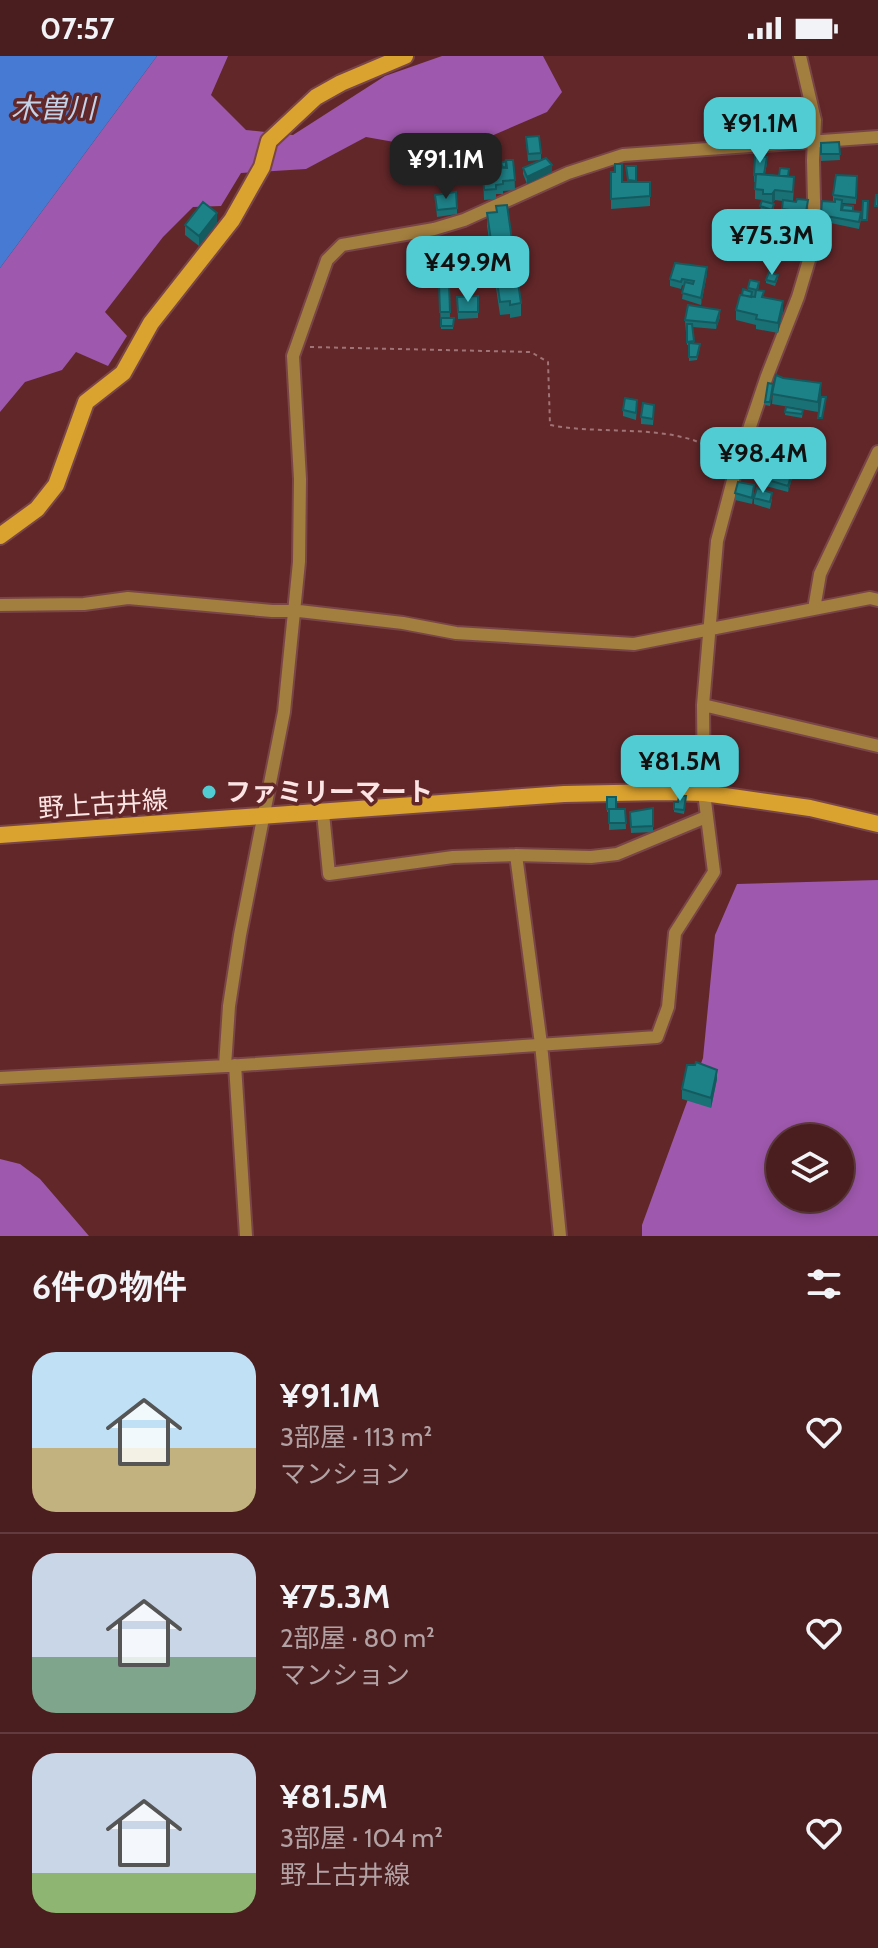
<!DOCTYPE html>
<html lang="ja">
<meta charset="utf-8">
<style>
:root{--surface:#4a1d1f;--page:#542a2c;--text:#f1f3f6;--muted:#b2a2a4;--line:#613b3d;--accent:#51ccd3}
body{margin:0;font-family:Cabin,"Noto Sans JP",sans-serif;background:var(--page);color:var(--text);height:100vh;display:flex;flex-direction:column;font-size:30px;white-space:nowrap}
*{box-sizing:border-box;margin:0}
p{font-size:26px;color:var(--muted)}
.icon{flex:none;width:44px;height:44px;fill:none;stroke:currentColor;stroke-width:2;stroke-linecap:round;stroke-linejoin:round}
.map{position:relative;height:1180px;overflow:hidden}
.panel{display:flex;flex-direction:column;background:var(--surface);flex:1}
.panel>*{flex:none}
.controls{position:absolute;left:766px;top:1068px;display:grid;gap:16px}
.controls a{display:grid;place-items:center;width:88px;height:88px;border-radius:50%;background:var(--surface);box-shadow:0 4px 12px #0003,0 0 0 2px var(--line);font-size:40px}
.price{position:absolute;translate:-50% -68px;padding:0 18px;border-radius:16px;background:var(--accent);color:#111;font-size:26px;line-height:52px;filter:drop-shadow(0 2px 4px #0008)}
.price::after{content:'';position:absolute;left:50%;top:48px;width:24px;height:18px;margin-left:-12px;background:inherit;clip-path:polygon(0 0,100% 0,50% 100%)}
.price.current{background:#222;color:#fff}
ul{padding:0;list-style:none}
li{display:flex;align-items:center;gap:24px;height:200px;padding:0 32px}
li+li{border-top:2px solid var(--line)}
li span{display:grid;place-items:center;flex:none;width:224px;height:160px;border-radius:24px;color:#555}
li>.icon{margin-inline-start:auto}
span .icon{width:96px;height:96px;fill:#fffc;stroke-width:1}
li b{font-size:34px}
h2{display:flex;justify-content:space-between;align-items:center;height:96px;padding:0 32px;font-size:34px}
.status{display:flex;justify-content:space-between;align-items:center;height:56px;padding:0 40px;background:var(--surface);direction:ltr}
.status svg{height:22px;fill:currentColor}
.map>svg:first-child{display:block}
.forest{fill:#9e58ad;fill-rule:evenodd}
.water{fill:#477ad2}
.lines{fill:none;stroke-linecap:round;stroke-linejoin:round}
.street-casing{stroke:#7a4547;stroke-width:16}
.secondary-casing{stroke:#7a4547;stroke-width:20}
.path{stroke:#a07374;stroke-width:2;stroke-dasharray:4 4;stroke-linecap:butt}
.street{stroke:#a27e3f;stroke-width:12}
.secondary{stroke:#daa22f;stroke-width:16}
.wall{fill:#197075}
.shaded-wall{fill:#145b5f}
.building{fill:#1d8288;stroke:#145b5f;stroke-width:2}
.poi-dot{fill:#51ccd3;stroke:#622729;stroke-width:3}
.labels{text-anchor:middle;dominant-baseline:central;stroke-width:7;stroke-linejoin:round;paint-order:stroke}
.poi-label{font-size:26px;font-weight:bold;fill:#fbe4e3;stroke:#622729;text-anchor:start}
.street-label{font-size:26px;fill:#fbe4e3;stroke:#622729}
.water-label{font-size:28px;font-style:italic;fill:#c4d2e8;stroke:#622729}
</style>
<div class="status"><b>07:57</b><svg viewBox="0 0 49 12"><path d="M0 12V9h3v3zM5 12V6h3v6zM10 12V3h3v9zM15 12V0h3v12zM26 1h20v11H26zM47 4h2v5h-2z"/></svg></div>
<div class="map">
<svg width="878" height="1180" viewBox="0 0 878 1180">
<rect width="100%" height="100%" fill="#622729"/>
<path class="forest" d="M157 0H228L211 39 246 74 293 79 385 20 442 0H543L562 36 547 56 482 84 439 94 366 81 306 113 241 117 221 150 193 151 163 181 105 256 127 280 108 310 76 296 62 314 25 326 0 356V212Z
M878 824V1180H642V1169L703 1002 715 879 737 828ZM780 1082H840V1142H780Z
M0 1103 20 1108 40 1123 89 1180H0Z"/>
<path class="water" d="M0 0H157L0 212Z"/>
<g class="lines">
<g class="street-casing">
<path id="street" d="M0 549 84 548 128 542 272 555H299L403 567 456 577 634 588 870 542 878 544
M814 553 820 518 878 396
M703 649 878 690
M323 757 329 818 453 801 516 799 591 801 617 798 706 761
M516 799 541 988 560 1180
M235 1009 246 1180
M225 1010 229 950 240 879 284 656 299 506 300 423 293 300 327 204 342 189 434 173 464 164 568 117 623 99 878 81
M0 1022 226 1010 657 981 668 951 675 877 714 816 704 737 703 649 717 485 737 409 767 320 798 241 815 184 813 104 815 64 800 0"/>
</g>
<g class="secondary-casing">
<path id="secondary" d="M0 480 37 453 56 429 86 346 123 317 151 267 232 164 262 111 269 85 316 41 341 27 405 0
M0 779 564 738 663 736 704 737 810 752 878 768"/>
</g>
<path class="path" d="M310 291 531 296 548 306 550 369C596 378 648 370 693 384 705 388 715 397 725 403"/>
<use href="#street" class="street"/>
<use href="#secondary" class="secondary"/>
</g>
<path class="wall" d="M526 81 541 97V104L528 105Z
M839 86 840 104 821 105V87Z
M501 107 514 108 515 134 503 135V138H496V143L484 144 483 118H492L502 112Z
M767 107 765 118 788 120 794 131 793 145 808 151 806 163 782 160 783 145 775 144 772 148 774 152 772 158 760 154 763 144 755 143V126H754V119Z
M626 110H636V126H650V150L611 153V116H615L622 126H628Z
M523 112 552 116 527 128 523 118Z
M857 120 856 148 842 147V154L853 155 861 163 859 173 821 165V159L833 146V139Z
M435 139 457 152V158L437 161Z
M496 150 521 247V260L510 262V258L500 259 487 170V157L496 156Z
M217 167 199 190 185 179V169Z
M437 194 453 219V226L441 227Z
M707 218 701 249 682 243 684 230 682 229 681 233 670 230V223Z
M778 222 775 230 766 227V224Z
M439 228H449L450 262H454L453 273H441Z
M759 230 758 234 764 241 783 255 778 277 756 273V269L736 264V254L748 234V232Z
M478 240V262L458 263 457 241Z
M720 261 716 273 692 271 694 287 700 291 697 304 689 305V289H687L685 264Z
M768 327 821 337 818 356 772 348 773 335 770 350 765 349Z
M637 351 636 364 623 360V354Z
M786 351 803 354 802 362 785 359Z
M654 355 653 369 641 368V361Z
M760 384 764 389 761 396 757 395 756 401 761 406 756 422 741 417V410Z
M793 419 788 436 758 428V421Z
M754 436 752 448 735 444V437Z
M754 442 772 443 770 453 754 448Z
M674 681H693L692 714H677Z
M686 740 684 758 674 756V746H678Z
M607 741 616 753H625L626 773 609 774V756H607Z
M653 752V776L631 777 630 756Z
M695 1009 717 1023 711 1052 682 1043V1033Z"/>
<path class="shaded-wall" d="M552 109V116L527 128V121Z
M775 134V144L772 148V138Z
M217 157V167L199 190V180Z
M707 211V218L701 249V242Z
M783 245V255L778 277V267Z
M720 254V261L716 273V267Z
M821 327V337L818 356V346Z
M793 412V419L788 436V430Z
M717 1014V1023L711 1052V1042Z"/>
<path class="building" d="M539 80 541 97 528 98 526 81Z
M839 86 840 98H821V87Z
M755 100 767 101 764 118H756V119H754Z
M546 102 552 109 527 121 523 112Z
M506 104H513L515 124 503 125V128L496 129V133L484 134 483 118H492V111L507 112Z
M506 105V111L503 112 501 107Z
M615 108H622V126H650V140L611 143V116H615Z
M626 110H636V125L628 124Z
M780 112 789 113 788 120H779Z
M756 118 794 121 793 136 775 134 772 138H763V134L755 133Z
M836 119 857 120 856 142 833 139Z
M456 136 457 152 437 154 435 139Z
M876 139H878V150H875Z
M797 143 808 144 806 156 782 153 783 144 796 146Z
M835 143 842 144 841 154 861 156 859 166 821 159 822 145 835 146Z
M762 145 774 148 772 154 760 150Z
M863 145H868L867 164H862Z
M203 146 217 157 199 180 185 169Z
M507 149 521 247 510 249V245L500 246 487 157 497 156 496 150Z
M843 149 853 150V155L842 154Z
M450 191 453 219 441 221 437 194Z
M675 207 707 211 701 242 682 237 685 226 693 228 694 225 682 223 681 226 670 223Z
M769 216 778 219 775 226 766 224Z
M750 224 759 226 757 234 748 232Z
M439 228H449L450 256H440Z
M743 233 752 236 751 241 742 239Z
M756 234 764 235 762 241 783 245 778 267 756 263 757 259 736 254 740 239 755 241Z
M478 240V256H458L457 241Z
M688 249 720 254 716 267 685 264Z
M441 262H454L453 270H441Z
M687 268H692L694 285 687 286Z
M689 287 700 288 697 301H689Z
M776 319 783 322 821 327 818 346 772 338Z
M768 327 773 328 770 346H765Z
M821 341H826L822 362H818Z
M625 342 637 344 636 357 623 354Z
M643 347 654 349 653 363 641 361Z
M786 351 803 354 802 358 785 356Z
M751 378 761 381 760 385 764 386 761 393 757 392V390L748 388Z
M748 388 757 390 750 413 741 410Z
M755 401 761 403 756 419 750 417Z
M763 404 793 412 788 430 758 421Z
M738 426 754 429 752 442 735 437Z
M757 432 772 437 770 446 754 442Z
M674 681H693L692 707H677Z
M679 740H686L684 754 674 753V746H678Z
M607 741H616V753H607Z
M653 752V770L631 771 630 756Z
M609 753H625L626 767H609Z
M696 1006 717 1014 711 1042 682 1033 687 1009H695Z"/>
<circle class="poi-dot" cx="209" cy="736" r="8"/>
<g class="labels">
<g class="poi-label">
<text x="225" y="736">ファミリーマート</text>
</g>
<g class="street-label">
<text transform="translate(103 748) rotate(-4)">野上古井線</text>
</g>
<g class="water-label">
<text x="53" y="52">木曽川</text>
</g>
</g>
</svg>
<div class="controls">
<a><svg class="icon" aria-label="layers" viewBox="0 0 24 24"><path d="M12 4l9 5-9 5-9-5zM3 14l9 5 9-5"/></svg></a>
</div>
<b class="price" style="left:760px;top:109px">¥91.1M</b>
<b class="price current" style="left:446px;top:145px">¥91.1M</b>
<b class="price" style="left:772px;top:221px">¥75.3M</b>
<b class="price" style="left:468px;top:248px">¥49.9M</b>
<b class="price" style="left:763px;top:439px">¥98.4M</b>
<b class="price" style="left:680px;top:747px">¥81.5M</b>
</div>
<section class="panel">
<h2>6件の物件<svg class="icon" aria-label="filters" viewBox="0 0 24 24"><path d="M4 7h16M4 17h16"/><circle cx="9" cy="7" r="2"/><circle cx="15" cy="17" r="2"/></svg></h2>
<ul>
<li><span style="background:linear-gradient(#bfe0f5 60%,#c2b280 0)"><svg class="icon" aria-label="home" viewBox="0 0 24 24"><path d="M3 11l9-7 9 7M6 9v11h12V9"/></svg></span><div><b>¥91.1M</b><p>3部屋 · 113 m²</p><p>マンション</p></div><svg class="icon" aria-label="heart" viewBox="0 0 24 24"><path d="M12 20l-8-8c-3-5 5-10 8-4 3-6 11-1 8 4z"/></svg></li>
<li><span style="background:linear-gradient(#c9d6e8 65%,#7fa58c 0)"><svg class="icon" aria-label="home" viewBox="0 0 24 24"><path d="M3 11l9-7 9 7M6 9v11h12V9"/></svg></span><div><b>¥75.3M</b><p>2部屋 · 80 m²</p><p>マンション</p></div><svg class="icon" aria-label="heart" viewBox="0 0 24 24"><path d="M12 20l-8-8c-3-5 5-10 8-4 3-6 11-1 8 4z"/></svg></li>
<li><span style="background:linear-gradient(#c9d6e8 75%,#8fb573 0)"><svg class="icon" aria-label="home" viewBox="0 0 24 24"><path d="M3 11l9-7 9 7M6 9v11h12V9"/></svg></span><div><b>¥81.5M</b><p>3部屋 · 104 m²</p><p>野上古井線</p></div><svg class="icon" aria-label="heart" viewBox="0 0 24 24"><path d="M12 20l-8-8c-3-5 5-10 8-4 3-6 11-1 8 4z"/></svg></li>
</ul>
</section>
